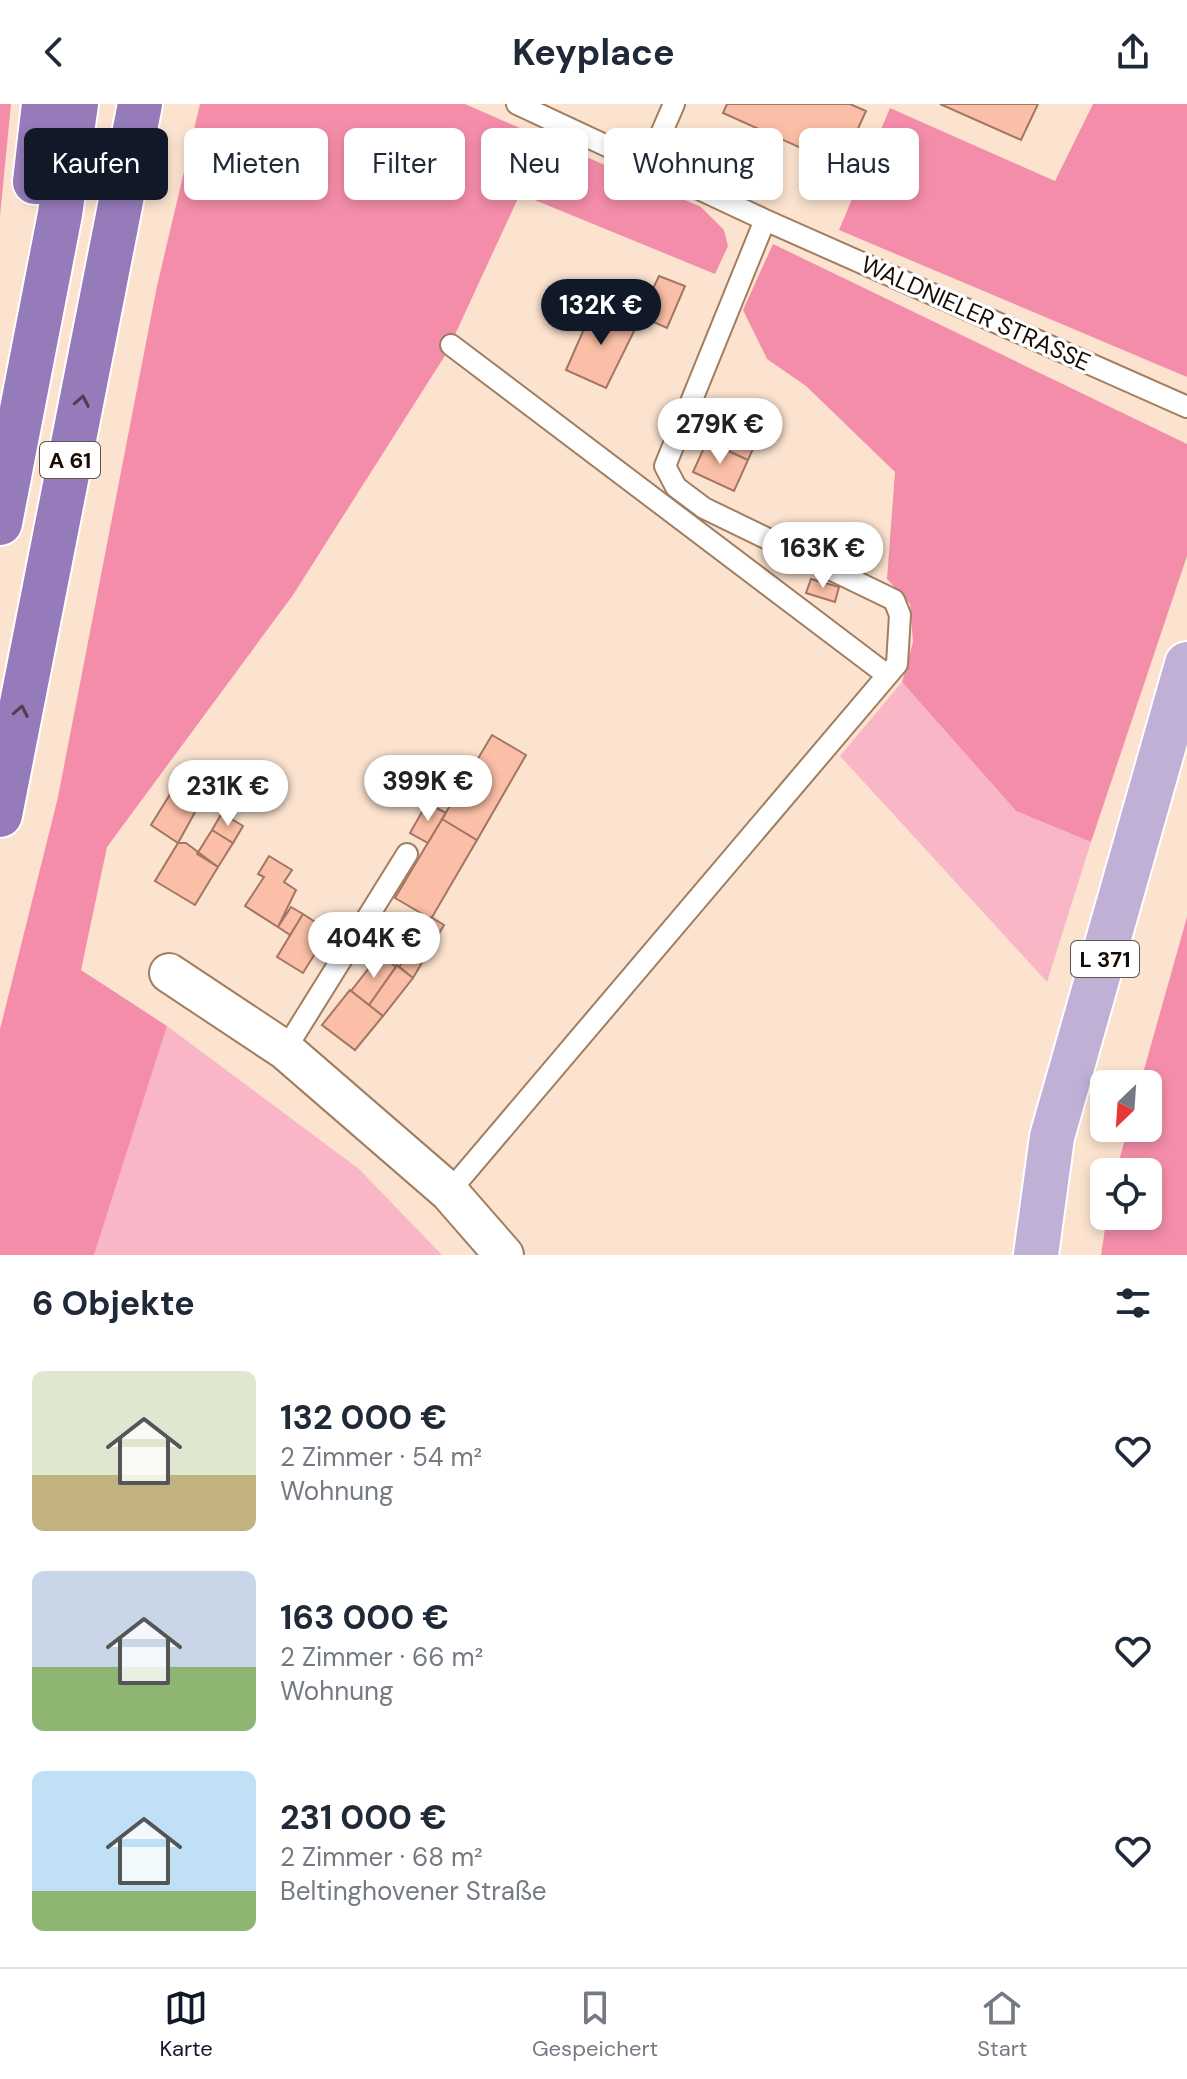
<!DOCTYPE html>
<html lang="de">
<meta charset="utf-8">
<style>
:root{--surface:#fff;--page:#f2f2f3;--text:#1f2937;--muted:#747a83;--line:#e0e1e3;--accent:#111827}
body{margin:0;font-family:"DM Sans",sans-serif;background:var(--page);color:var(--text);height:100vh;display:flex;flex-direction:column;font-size:30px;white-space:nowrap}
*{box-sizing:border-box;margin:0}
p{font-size:26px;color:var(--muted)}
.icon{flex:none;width:44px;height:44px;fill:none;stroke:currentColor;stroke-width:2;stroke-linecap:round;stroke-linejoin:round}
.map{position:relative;height:1151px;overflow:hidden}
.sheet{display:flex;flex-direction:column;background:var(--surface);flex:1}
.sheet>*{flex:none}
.top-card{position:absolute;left:24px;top:24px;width:1140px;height:72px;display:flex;gap:16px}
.needle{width:52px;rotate:205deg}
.tools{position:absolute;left:1090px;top:966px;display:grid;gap:16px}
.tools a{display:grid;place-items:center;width:72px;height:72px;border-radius:12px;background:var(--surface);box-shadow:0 4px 12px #0003;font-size:40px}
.price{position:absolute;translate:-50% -68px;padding:0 18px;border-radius:28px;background:#fff;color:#222;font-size:26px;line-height:52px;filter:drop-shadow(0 2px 4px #0008)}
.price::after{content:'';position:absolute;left:50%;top:48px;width:24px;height:18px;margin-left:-12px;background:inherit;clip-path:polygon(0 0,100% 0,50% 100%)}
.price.selected{background:var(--accent);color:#fff}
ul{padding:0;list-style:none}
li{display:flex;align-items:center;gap:24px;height:200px;padding:0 32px}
li span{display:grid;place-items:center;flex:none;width:224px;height:160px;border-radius:12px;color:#555}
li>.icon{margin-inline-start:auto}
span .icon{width:96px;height:96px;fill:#fffc;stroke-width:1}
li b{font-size:34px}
h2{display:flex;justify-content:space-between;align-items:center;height:96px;padding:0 32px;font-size:34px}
.tag{padding:0 28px;border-radius:12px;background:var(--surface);box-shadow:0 4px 12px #0003;font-size:28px;line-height:72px}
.tag.selected{background:var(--accent);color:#fff}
header{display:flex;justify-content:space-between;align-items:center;height:104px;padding:0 32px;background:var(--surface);font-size:36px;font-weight:700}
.menu{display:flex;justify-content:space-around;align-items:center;height:112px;border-top:2px solid var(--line);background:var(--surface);font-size:22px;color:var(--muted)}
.menu a{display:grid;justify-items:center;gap:4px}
.menu .selected{color:var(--accent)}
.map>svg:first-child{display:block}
.green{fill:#f9b6c6}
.forest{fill:#f48da9}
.building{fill:#fabfa6;stroke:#a27664;stroke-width:2}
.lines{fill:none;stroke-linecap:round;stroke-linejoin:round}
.service-casing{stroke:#a17e5f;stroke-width:24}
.minor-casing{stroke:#a17e5f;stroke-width:42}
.primary-casing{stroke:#fff;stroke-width:48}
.motorway-casing{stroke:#fff;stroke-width:48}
.service{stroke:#fff;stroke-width:20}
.minor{stroke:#fff;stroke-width:38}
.primary{stroke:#c0b0d6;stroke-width:44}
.motorway{stroke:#967bba;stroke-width:44}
.oneway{stroke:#513e55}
.labels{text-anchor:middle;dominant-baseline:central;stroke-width:7;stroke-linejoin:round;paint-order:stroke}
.shield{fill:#fff;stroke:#5d554e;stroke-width:2}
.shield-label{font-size:22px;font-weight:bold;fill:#180c02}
.street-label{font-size:24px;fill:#180c02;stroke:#fff}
</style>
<header><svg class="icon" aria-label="back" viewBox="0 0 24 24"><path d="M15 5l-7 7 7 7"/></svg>Keyplace<svg class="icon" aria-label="share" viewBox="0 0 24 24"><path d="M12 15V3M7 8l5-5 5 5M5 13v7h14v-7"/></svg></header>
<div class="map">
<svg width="1187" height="1151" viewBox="0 0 1187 1151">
<rect width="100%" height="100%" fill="#fbe3cf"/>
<path class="green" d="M902 578 1016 707 1091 738 1047 878 840 652Z
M167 922 359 1065 442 1151H94Z"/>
<path class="forest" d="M0 0H11L0 112Z
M200 0H465L701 103 724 126 728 142 715 170 520 90 446 250 293 491 107 743 81 866 167 922 94 1151H0V925L58 693 157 182Z
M1093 0H1187V273L839 126 890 4 1055 77Z
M773 140 1187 340V452L1091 738 1016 707 902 578 913 538 910 500 887 475 895 368 806 282 767 255 743 206Z
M1187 813V1151H1101L1107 1112H1148V1068H1116L1128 1024H1148V980H1140Z"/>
<path class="building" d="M727 0H850L866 7 841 62 723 9Z
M940 0H1038L1021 36Z
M659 172 685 182 667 224 640 212Z
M595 200 594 206 612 214 615 209 638 219 606 284 566 266Z
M720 307 762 325 748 356 707 337Z
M707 337 748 356 734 387 693 368Z
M811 475 839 483 835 498 806 489Z
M492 631 526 651 477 736 442 715Z
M179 676 189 683 185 689 200 699 178 739 151 721Z
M427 699 446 709 428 739 410 729Z
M222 709 243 722 233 739 212 726Z
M442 715 477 736 431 815 395 794Z
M212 726 233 739 218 763 197 750Z
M178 739H186L218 763 195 801 155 777Z
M269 752 292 766 284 778 296 786 278 823 245 802 264 773 258 770Z
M291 803 303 810 290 831 278 823Z
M303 810 329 827 303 869 277 853Z
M336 813 349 822 331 851 319 843Z
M431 813 444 821 413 874 399 863Z
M380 850 396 863 369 901 351 887Z
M397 861 413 874 383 912 369 901Z
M350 886 383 912 355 946 322 921Z"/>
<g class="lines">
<g class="service-casing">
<path id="service" d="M517 0 765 116 1187 303
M648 60 674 0
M451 241 887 571
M285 946 407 750
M449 1088 897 560 900 511 894 496 704 404 676 383 665 362 765 116"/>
</g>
<g class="minor-casing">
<path id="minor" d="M169 869 285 946 449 1088 504 1151"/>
</g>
<g class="primary-casing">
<path id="primary" d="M1036 1151 1052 1033 1187 560"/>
</g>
<g class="motorway-casing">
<path id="motorway" d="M35 78 44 0
M0 419 60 110 76 0
M0 711 140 0"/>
</g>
<use href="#service" class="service"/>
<use href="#minor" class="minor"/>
<use href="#primary" class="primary"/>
<use href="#motorway" class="motorway"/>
</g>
<defs><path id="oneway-chevron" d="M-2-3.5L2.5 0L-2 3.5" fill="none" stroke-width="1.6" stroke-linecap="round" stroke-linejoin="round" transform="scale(2)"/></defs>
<g class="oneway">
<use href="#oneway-chevron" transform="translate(82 297) rotate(-79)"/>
<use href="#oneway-chevron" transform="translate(21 607) rotate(-79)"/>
</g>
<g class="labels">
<g class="shield">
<rect x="40" y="338" width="60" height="36" rx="6"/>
<rect x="1071" y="837" width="68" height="36" rx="6"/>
</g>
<g class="shield-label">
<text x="70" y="356">A 61</text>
<text x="1105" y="855">L 371</text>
</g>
<g class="street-label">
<text transform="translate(976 209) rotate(24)">WALDNIELER STRASSE</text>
</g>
</g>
</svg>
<div class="tools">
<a><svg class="needle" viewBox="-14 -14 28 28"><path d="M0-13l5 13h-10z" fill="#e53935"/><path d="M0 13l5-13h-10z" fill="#747a83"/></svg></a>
<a><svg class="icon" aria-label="locate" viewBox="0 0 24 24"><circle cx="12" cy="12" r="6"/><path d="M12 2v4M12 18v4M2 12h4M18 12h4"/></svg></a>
</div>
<b class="price selected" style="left:601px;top:243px">132K €</b>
<b class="price" style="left:720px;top:362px">279K €</b>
<b class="price" style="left:823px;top:486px">163K €</b>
<b class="price" style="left:428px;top:719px">399K €</b>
<b class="price" style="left:228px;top:724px">231K €</b>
<b class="price" style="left:374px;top:876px">404K €</b>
<div class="top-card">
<a class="tag selected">Kaufen</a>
<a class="tag">Mieten</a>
<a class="tag">Filter</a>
<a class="tag">Neu</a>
<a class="tag">Wohnung</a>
<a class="tag">Haus</a>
</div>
</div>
<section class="sheet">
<h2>6 Objekte<svg class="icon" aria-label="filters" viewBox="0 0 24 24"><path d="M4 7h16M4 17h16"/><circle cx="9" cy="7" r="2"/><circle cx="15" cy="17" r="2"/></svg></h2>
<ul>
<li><span style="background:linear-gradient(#dfe7d0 65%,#c2b280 0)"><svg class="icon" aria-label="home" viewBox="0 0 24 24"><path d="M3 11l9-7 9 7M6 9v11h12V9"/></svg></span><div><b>132 000 €</b><p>2 Zimmer · 54 m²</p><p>Wohnung</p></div><svg class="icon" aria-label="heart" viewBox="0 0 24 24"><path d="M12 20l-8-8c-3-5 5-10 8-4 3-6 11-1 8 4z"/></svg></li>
<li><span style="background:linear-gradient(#c9d6e8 60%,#8fb573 0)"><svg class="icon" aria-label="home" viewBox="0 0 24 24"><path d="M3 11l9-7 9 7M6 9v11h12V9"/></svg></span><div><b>163 000 €</b><p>2 Zimmer · 66 m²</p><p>Wohnung</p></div><svg class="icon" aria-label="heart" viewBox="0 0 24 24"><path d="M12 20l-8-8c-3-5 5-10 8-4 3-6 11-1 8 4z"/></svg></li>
<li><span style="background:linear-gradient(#bfe0f5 75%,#8fb573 0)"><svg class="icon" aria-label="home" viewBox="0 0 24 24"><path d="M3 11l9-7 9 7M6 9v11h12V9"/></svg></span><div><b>231 000 €</b><p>2 Zimmer · 68 m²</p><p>Beltinghovener Straße</p></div><svg class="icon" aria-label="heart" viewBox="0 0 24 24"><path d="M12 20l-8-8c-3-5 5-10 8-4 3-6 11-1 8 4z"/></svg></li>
</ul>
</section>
<nav class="menu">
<a class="selected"><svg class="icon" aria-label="map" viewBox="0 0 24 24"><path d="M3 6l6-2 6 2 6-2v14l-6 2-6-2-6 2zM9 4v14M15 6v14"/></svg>Karte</a>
<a><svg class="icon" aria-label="saved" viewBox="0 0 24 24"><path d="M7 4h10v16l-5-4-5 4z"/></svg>Gespeichert</a>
<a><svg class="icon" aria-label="home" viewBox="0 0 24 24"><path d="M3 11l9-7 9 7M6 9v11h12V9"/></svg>Start</a>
</nav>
